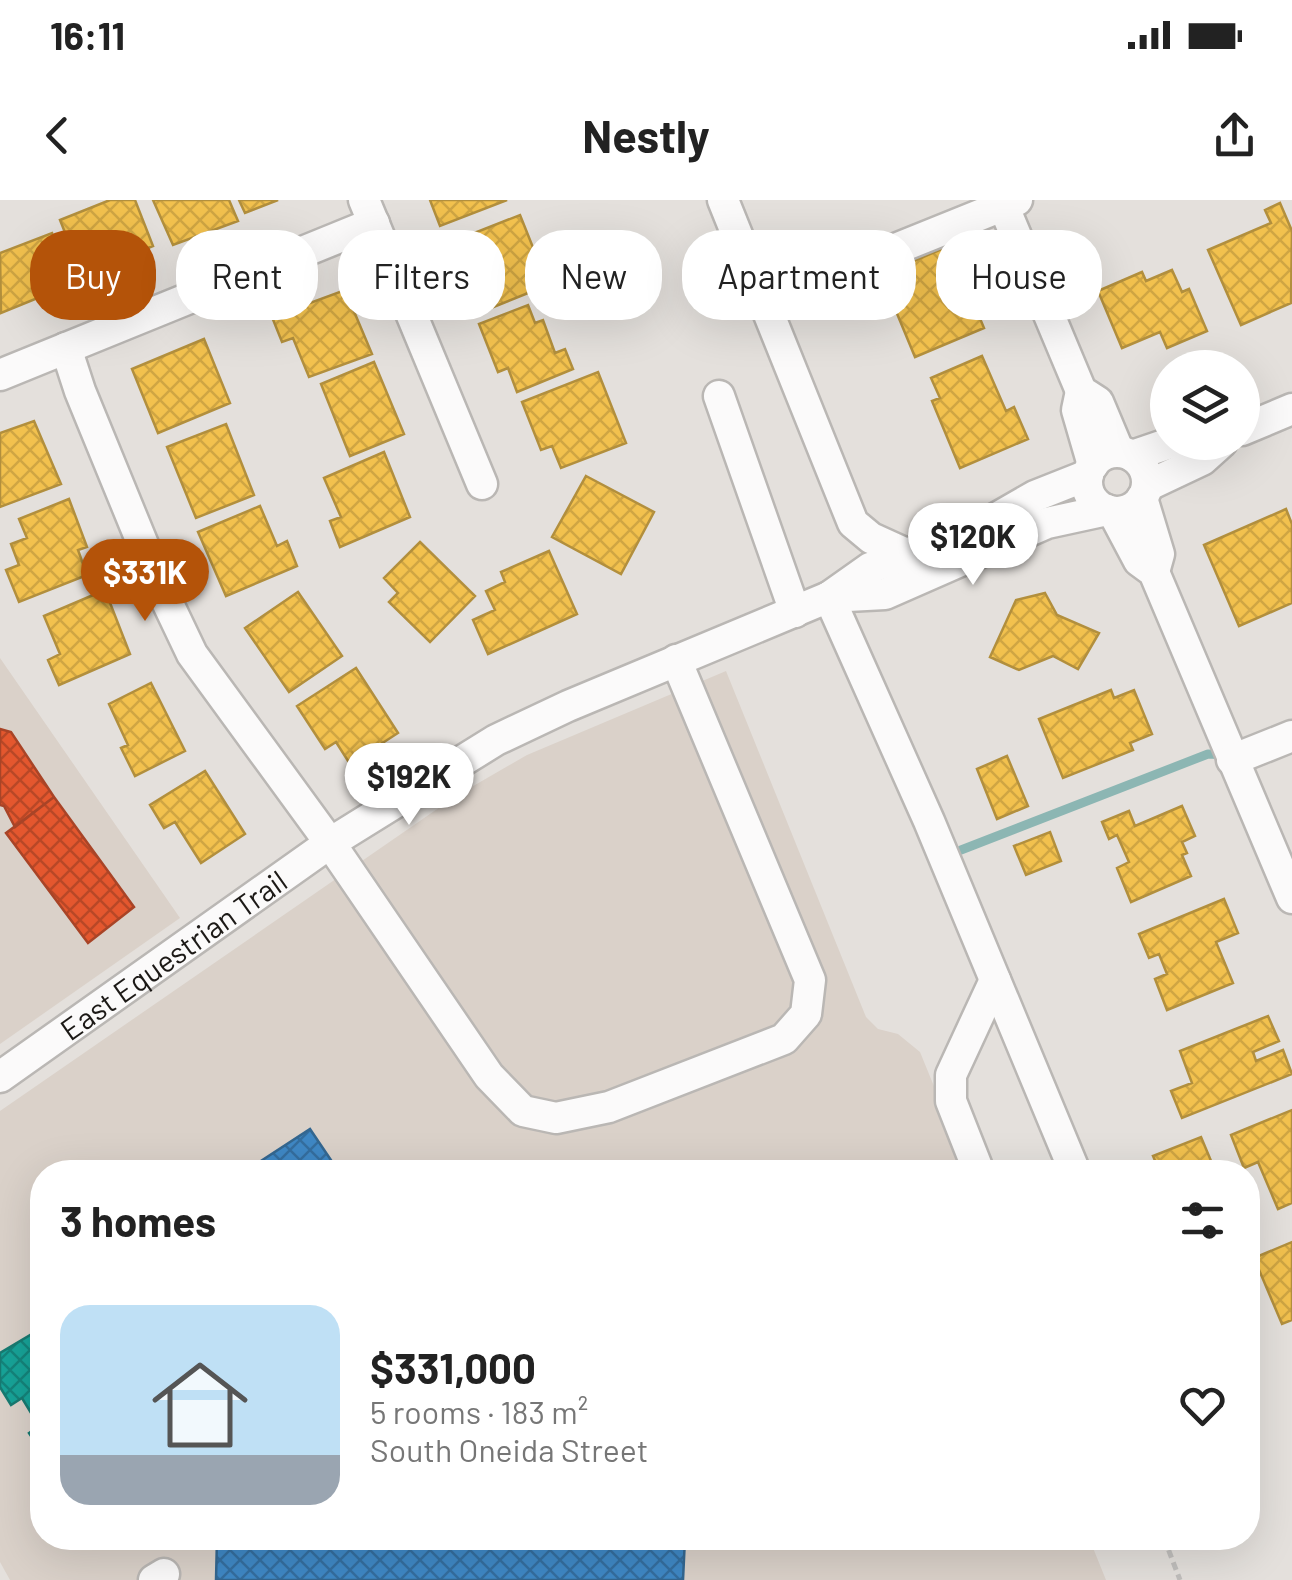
<!DOCTYPE html>
<meta charset="utf-8">
<style>
:root{--surface:#fff;--page:#f6f6f6;--text:#222;--muted:#767676;--accent:#b45309}
body{margin:0;font-family:Barlow,sans-serif;background:var(--page);color:var(--text);height:100vh;display:flex;flex-direction:column;font-size:38px;white-space:nowrap}
*{box-sizing:border-box;margin:0}
p{font-size:32px;color:var(--muted)}
.icon{flex:none;width:55px;height:55px;fill:none;stroke:currentColor;stroke-width:2;stroke-linecap:round;stroke-linejoin:round}
.map{position:relative;flex:1;overflow:hidden}
.details{position:absolute;left:30px;top:960px;width:1230px;height:390px;display:flex;flex-direction:column;background:var(--surface);border-radius:40px;box-shadow:0 10px 40px #0002}
.details>*{flex:none}
.hud{position:absolute;left:30px;top:30px;width:1232px;height:90px;display:flex;gap:20px}
.fabs{position:absolute;left:1150px;top:150px;display:grid;gap:20px}
.fabs a{display:grid;place-items:center;width:110px;height:110px;border-radius:50%;background:var(--surface);box-shadow:0 10px 40px #0002;font-size:50px}
.price{position:absolute;translate:-50% -85px;padding:0 22px;border-radius:35px;background:#fff;color:#222;font-size:32px;line-height:65px;filter:drop-shadow(0 2px 5px #0008)}
.price::after{content:'';position:absolute;left:50%;top:60px;width:30px;height:22px;margin-left:-15px;background:inherit;clip-path:polygon(0 0,100% 0,50% 100%)}
.price.on{background:var(--accent);color:#fff}
ul{padding:0;list-style:none}
li{display:flex;align-items:center;gap:30px;height:250px;padding:0 30px}
li span{display:grid;place-items:center;flex:none;width:280px;height:200px;border-radius:30px;color:#555}
li>.icon{margin-inline-start:auto}
span .icon{width:120px;height:120px;fill:#fffc;stroke-width:1}
li b{font-size:42px}
h2{display:flex;justify-content:space-between;align-items:center;height:120px;padding:0 30px;font-size:42px}
.tag{padding:0 35px;border-radius:40px;background:var(--surface);box-shadow:0 10px 40px #0002;font-size:35px;line-height:90px}
.tag.on{background:var(--accent);color:#fff}
.status{display:flex;justify-content:space-between;align-items:center;height:70px;padding:0 50px;background:var(--surface);direction:ltr}
.status svg{height:28px;fill:currentColor}
header{display:flex;justify-content:space-between;align-items:center;height:130px;padding:0 30px;background:var(--surface);font-size:45px;font-weight:700}
.map>svg:first-child{display:block}
.built{fill:#dad1c9}
.homes{fill:url(#homes-cross-hatch);stroke:#b28f3d;stroke-width:2.5}
.shops{fill:url(#shops-cross-hatch);stroke:#a84427;stroke-width:2.5}
.schools{fill:url(#schools-cross-hatch);stroke:#346790;stroke-width:2.5}
.public{fill:url(#public-cross-hatch);stroke:#187a71;stroke-width:2.5}
.lines{fill:none;stroke-linecap:round;stroke-linejoin:round}
.stream{stroke:#8cb6b3;stroke-width:9}
.minor-casing{stroke:#bab7b4;stroke-width:35}
.path{stroke:#c1bfbd;stroke-width:5;stroke-dasharray:8 5;stroke-linecap:butt}
.minor{stroke:#fbfafa;stroke-width:30}
.labels{text-anchor:middle;dominant-baseline:central;stroke-width:10;stroke-linejoin:round;paint-order:stroke}
.street-label{font-size:30px;fill:#1c1916;stroke:#f5ede5}
</style>
<div class="status"><b>16:11</b><svg viewBox="0 0 49 12"><path d="M0 12V9h3v3zM5 12V6h3v6zM10 12V3h3v9zM15 12V0h3v12zM26 1h20v11H26zM47 4h2v5h-2z"/></svg></div>
<header><svg class="icon" aria-label="back" viewBox="0 0 24 24"><path d="M15 5l-7 7 7 7"/></svg>Nestly<svg class="icon" aria-label="share" viewBox="0 0 24 24"><path d="M12 15V3M7 8l5-5 5 5M5 13v7h14v-7"/></svg></header>
<div class="map">
<svg width="1292" height="1380" viewBox="0 0 1292 1380">
<defs>
<pattern id="homes-cross-hatch" width="8" height="8" patternUnits="userSpaceOnUse" patternTransform="scale(2.5)"><rect width="8" height="8" fill="#f2c14e"/><path d="M0 0l8 8M0 8l8-8" fill="none" stroke="#cfa543"/></pattern>
<pattern id="shops-cross-hatch" width="8" height="8" patternUnits="userSpaceOnUse" patternTransform="scale(2.5)"><rect width="8" height="8" fill="#e4572e"/><path d="M0 0l8 8M0 8l8-8" fill="none" stroke="#b84726"/></pattern>
<pattern id="schools-cross-hatch" width="8" height="8" patternUnits="userSpaceOnUse" patternTransform="scale(2.5)"><rect width="8" height="8" fill="#3f88c5"/><path d="M0 0l8 8M0 8l8-8" fill="none" stroke="#346e9f"/></pattern>
<pattern id="public-cross-hatch" width="8" height="8" patternUnits="userSpaceOnUse" patternTransform="scale(2.5)"><rect width="8" height="8" fill="#17a398"/><path d="M0 0l8 8M0 8l8-8" fill="none" stroke="#14847b"/></pattern>
</defs>
<rect width="100%" height="100%" fill="#e4e0dc"/>
<path class="built" d="M0 458 180 718 0 844Z
M726 471 866 817 878 829 898 834 920 852 969 972H42V1338H1089L1106 1380H10L0 1362V911L456 596 527 555Z"/>
<path class="homes" d="M110 0H135L153 46 129 56 132 65 85 83 60 20Z
M153 0H229L238 21 173 45Z
M239 0H278L245 13Z
M430 0H507L440 26Z
M1280 3 1292 31 1291 103 1241 125 1208 50 1271 23 1265 10Z
M520 15 548 85 481 112 472 89 468 91 449 43Z
M52 33 72 84 1 113 0 53Z
M956 43 975 90 969 92 984 128 915 157 881 75Z
M1172 70 1182 92 1189 89 1207 131 1167 148 1160 132 1122 148 1098 91 1142 72 1146 81Z
M345 90 372 154 309 177 293 138 282 142 272 117Z
M528 105 535 123 543 120 555 153 565 149 573 169 517 192 508 168 498 172 479 124Z
M204 139 230 203 158 233 132 169Z
M982 156 1006 211 1014 207 1028 239 960 268 932 201 940 198 931 178Z
M374 162 404 234 350 256 321 184Z
M598 172 626 243 561 268 552 246 541 250 522 202Z
M34 221 61 284 0 307V233Z
M226 224 254 295 196 318 167 247Z
M384 252 410 317 340 347 330 321 341 317 324 278Z
M586 276 654 312 621 374 552 337Z
M69 299 87 347 78 350 87 375 19 402 6 370 19 365 11 344 27 338 19 319Z
M260 306 277 346 287 341 297 366 226 396 198 332Z
M1286 309 1292 324V403L1239 426 1204 345Z
M420 342 475 396 430 442 389 402 398 393 384 378Z
M549 351 577 414 488 454 473 420 495 410 486 391 505 382 501 372Z
M105 390 130 454 59 485 48 460 60 454 44 416Z
M298 392 342 456 289 492 245 428Z
M1045 393 1057 415 1099 433 1078 469 1053 456 1019 470 990 457 1016 400Z
M356 468 398 533 350 564 336 542 325 549 297 506Z
M151 483 185 551 135 576 121 548 128 545 109 504Z
M1111 490 1114 498 1134 490 1152 534 1130 543 1133 550 1063 578 1039 519Z
M1007 556 1028 606 997 619 977 569Z
M205 571 245 634 201 663 175 622 164 628 150 605Z
M1182 606 1195 636 1182 642 1187 653 1182 655 1191 676 1131 702 1117 668 1129 662 1117 635 1109 639 1102 622 1129 611 1135 626Z
M1050 632 1061 661 1026 675 1014 646Z
M1224 699 1238 733 1216 742 1233 783 1167 810 1155 779 1167 774 1159 754 1149 758 1139 734Z
M1268 816 1279 841 1253 852 1256 861 1283 850 1292 874 1182 918 1171 891 1192 883 1180 851Z
M1292 910V1003L1278 1009 1258 962 1244 968 1231 935Z
M1201 937 1214 968 1204 972H1160L1153 956Z
M1292 1042V1120L1282 1124 1254 1058Z"/>
<path class="shops" d="M0 529 11 532 54 597 15 627 4 606 0 605Z
M54 597 134 707 88 743 6 633Z"/>
<path class="schools" d="M310 929 339 972H244Z
M217 1338H685L683 1380H216Z"/>
<path class="public" d="M42 1128V1246L39 1248 29 1233 39 1226 22 1198 11 1205 0 1187V1153Z"/>
<g class="lines">
<path class="stream" d="M961 650 1208 554 1226 555"/>
<g class="minor-casing">
<g id="minor">
<path d="M364 0 482 284"/>
<path d="M723 0 853 323 871 338 904 353"/>
<path d="M1001 0 1081 191 1098 202 1119 252"/>
<path d="M764 102 1017 0"/>
<path d="M66 148 80 191 162 391 192 454 330 643 489 876 523 911 556 918 609 907 784 839 806 814 810 780 676 460"/>
<path d="M0 175 374 23"/>
<path d="M1081 191 1077 210 1093 265"/>
<path d="M719 196 795 412"/>
<path d="M1242 230 1292 209"/>
<circle cx="1117" cy="282" r="30"/>
<path d="M1132 256 1173 242"/>
<path d="M1147 286 1202 260 1222 242"/>
<path d="M1142 298 1159 354 1154 372"/>
<path d="M1113 312 1139 361 1154 372 1292 698"/>
<path d="M829 397 929 621 1075 972"/>
<path d="M829 397 885 394 1047 323 1107 310"/>
<path d="M1232 560 1292 536"/>
<path id="s1" d="M0 877 330 643 496 540 568 506 829 397 870 368 988 323 1035 296 1088 275"/>
<path d="M979 972 951 901V875L995 780"/>
<path d="M154 1380 164 1374"/>
</g>
</g>
<path class="path" d="M1164 1338 1180 1380"/>
<use href="#minor" class="minor"/>
</g>
<g class="labels">
<g class="street-label">
<text stroke="none"><textPath href="#s1" startOffset="212">East Equestrian Trail</textPath></text>
</g>
</g>
</svg>
<div class="fabs">
<a><svg class="icon" aria-label="layers" viewBox="0 0 24 24"><path d="M12 4l9 5-9 5-9-5zM3 14l9 5 9-5"/></svg></a>
</div>
<b class="price" style="left:973px;top:388px">$120K</b>
<b class="price on" style="left:145px;top:424px">$331K</b>
<b class="price" style="left:409px;top:628px">$192K</b>
<div class="hud">
<a class="tag on">Buy</a>
<a class="tag">Rent</a>
<a class="tag">Filters</a>
<a class="tag">New</a>
<a class="tag">Apartment</a>
<a class="tag">House</a>
</div>
<section class="details">
<h2>3 homes<svg class="icon" aria-label="filters" viewBox="0 0 24 24"><path d="M4 7h16M4 17h16"/><circle cx="9" cy="7" r="2"/><circle cx="15" cy="17" r="2"/></svg></h2>
<ul>
<li><span style="background:linear-gradient(#bfe0f5 75%,#9aa5b1 0)"><svg class="icon" aria-label="home" viewBox="0 0 24 24"><path d="M3 11l9-7 9 7M6 9v11h12V9"/></svg></span><div><b>$331,000</b><p>5 rooms · 183 m²</p><p>South Oneida Street</p></div><svg class="icon" aria-label="heart" viewBox="0 0 24 24"><path d="M12 20l-8-8c-3-5 5-10 8-4 3-6 11-1 8 4z"/></svg></li>
</ul>
</section>
</div>
